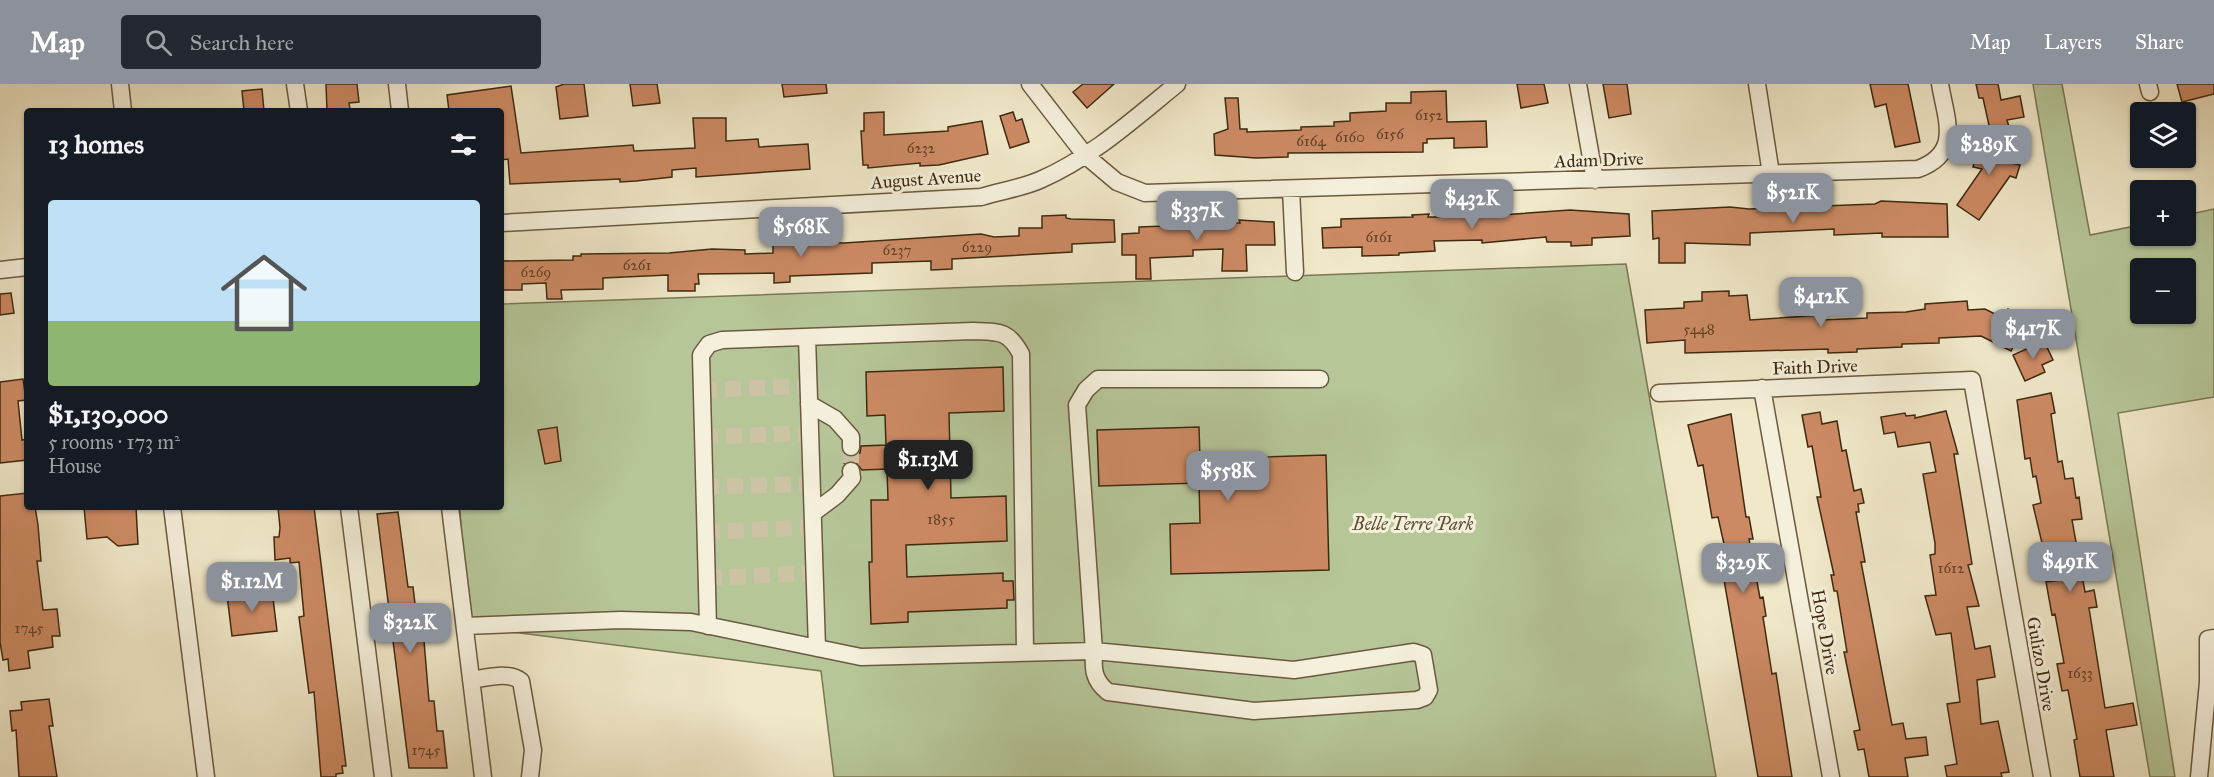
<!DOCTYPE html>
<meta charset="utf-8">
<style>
:root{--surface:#171b24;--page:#242831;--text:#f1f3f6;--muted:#9ea1a6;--accent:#8c9099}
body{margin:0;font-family:"IM FELL Great Primer",serif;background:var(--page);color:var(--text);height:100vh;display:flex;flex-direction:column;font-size:22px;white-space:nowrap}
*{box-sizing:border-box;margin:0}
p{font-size:20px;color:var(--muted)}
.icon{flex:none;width:33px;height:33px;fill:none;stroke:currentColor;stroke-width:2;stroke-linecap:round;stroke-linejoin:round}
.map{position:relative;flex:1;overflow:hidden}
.side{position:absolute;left:24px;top:24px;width:480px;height:402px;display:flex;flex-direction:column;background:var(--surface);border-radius:6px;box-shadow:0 2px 4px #0004}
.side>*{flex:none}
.buttons{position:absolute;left:2130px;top:18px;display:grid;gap:12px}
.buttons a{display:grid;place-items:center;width:66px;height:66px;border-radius:6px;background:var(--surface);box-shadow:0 2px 4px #0004;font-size:30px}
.price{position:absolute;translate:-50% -51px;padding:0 14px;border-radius:12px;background:var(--accent);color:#fff;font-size:20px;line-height:39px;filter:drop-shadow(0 2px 3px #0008)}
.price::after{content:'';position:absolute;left:50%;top:36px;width:18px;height:14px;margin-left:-9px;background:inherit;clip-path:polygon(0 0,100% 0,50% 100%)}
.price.active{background:#222;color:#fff}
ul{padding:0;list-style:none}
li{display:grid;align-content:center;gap:12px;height:318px;padding:0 24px}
li span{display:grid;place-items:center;height:186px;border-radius:6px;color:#555}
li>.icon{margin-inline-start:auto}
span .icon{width:108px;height:108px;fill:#fffc;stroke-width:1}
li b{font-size:26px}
h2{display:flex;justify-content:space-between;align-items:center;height:72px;padding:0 24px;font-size:26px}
header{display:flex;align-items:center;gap:36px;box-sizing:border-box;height:84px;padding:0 30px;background:var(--accent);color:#fff}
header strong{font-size:28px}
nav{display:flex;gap:33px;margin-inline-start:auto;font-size:21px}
.search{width:420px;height:54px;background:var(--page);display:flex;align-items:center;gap:15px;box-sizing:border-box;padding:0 21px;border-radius:6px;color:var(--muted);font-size:22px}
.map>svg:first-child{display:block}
.green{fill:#b6c699;stroke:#7a7854;stroke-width:1.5;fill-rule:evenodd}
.building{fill:#cc8a64;stroke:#3e2a0f;stroke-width:1.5}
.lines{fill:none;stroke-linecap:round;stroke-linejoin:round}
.minor-tunnel{stroke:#ccc2a4;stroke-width:16;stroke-dasharray:16 8;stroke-linecap:butt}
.minor-casing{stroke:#6a5a3e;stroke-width:19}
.minor{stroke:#f5f0dc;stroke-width:16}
.labels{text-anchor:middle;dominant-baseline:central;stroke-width:6;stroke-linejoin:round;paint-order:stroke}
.number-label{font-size:15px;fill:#624224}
.street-label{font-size:18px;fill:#3e2a0f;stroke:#f5f0dc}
.park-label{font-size:18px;font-style:italic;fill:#5c5132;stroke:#f5f0dc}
</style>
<header>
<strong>Map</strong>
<div class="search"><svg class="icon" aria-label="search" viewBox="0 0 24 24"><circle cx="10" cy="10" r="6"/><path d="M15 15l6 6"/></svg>Search here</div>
<nav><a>Map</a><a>Layers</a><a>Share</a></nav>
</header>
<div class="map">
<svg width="2214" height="693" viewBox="0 0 2214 693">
<rect width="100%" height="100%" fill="#f0e8c9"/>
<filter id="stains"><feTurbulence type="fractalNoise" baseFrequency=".00333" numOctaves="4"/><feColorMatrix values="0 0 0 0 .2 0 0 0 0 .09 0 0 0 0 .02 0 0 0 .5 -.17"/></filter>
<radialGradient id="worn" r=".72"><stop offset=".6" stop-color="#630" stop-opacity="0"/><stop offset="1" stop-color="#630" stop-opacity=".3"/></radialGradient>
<path class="green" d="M2033 0H2062L2090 151 2140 141V152H2186V131L2214 125V313L2118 329 2175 693H2150ZM2140 184H2186V230H2140Z
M1626 180 1716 693H834L821 587 465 542 460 423H501V220Z"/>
<path class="building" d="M326 0H357L359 18 349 19 350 25 327 27Z
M564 0H584L588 32 560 35 556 3Z
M630 0H657L660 19 633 22Z
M782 0H826L827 9 784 13Z
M1083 0H1114L1087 24 1073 8Z
M1517 0H1544L1548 19 1521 24Z
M1603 0H1627L1631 30 1609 34Z
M1870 0H1908L1920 58 1895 63 1886 20 1875 23Z
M1976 0H1998L2001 16 2020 12 2024 33 2007 36 2009 43 1990 46 1983 14H1979Z
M2177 0H2214V10L2182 18Z
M511 2 521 69 633 61 634 67 695 64 693 34H726V57L758 55 759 63 808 60 810 85 696 93V84L672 86V93L636 97 620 98V95L510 100 508 75 501 76V27H449L447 11Z
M262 5 264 27H244L242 7Z
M1446 7 1447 38 1486 37 1487 63 1454 64V54L1427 55V59H1423V68L1288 69V73L1256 74 1215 71 1214 50 1228 45 1225 14H1238L1240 45H1247V48L1301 46V43L1334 42V38L1350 37V29L1386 27V19H1411V8Z
M884 28V51L948 47V43L982 37 988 70 939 81 920 82V79L868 84V81H863L861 47H864V29Z
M1013 28 1016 37 1022 35 1029 58 1010 64 1000 32Z
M1980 53 2015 63 2010 79 2020 81 2016 94 2010 92 1979 136 1957 121 1982 85 1973 83 1975 75 1972 74Z
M1881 117 1947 120 1948 153H1882V149L1834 151V145L1750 149V161L1685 159V179H1659V154L1653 155 1652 127 1730 123 1749 125 1875 120Z
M1570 126 1629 130 1630 152 1592 154V161L1571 162V158H1547L1546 153 1482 159V156L1434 157 1435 167 1399 169V171L1362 172V163L1323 164 1322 144 1341 143V135L1413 133 1412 131 1429 130 1428 133H1500V131Z
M1066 131V134L1071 135 1114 136 1115 158 1072 160V168L952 175V185L931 186V177L872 179V189L790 192V198L774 199V189L698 190 699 200H695V207H668V191L603 194V205L561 206 562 215H547L546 199 522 200V206H501V177L573 176V172H581V170L669 169 712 165 745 166V170L773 169V161L797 160V157L844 159 981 150 994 153 1019 152V144H1042V132Z
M1239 136 1274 138 1275 161H1246L1247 187H1222L1223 165 1193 166V172L1150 174 1151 195H1136V171H1122V150L1139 149V143L1164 142 1171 138 1240 139Z
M1729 207V212L1747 211 1750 236 1822 231V236L1867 234V229L1906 228 1925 225V220L1967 217 1968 226 1985 225 2003 234 2008 225 2028 235 2011 267 1981 252 1939 254V259L1902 260V263L1857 265V268L1828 269V265L1685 269V256L1647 259 1645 226 1684 224V218L1702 217V208Z
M11 209 14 229 0 231V210Z
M2044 257 2053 276 2042 281 2045 288 2025 297 2013 271Z
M1003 283 1004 327 949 329 951 414 1006 412 1007 457 906 461 907 493 1003 489V497H1013L1014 516H1007V524L908 528V538L871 540 869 478H872L871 416H888L887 385 862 386 855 378 844 379V370L852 373 860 369 861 362 886 361 885 331 867 332 866 288Z
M23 295 26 316 18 317 22 356 27 355V376L0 379V298Z
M2051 309 2055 329 2051 330 2058 378 2062 377 2065 395 2073 394 2076 414 2079 413 2082 435 2072 436 2085 508 2094 506 2097 523 2089 524 2105 624 2133 619 2137 641 2106 646 2114 693H2080L2074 656 2077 655 2068 606 2062 607 2057 580 2064 579 2055 530 2052 531 2046 498 2068 495 2047 480 2033 421 2041 419 2036 392 2033 393 2030 374 2025 375 2017 316Z
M1946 327 1958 370H1954L1955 377 1972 480 1968 481 1979 522 1967 523 1975 565 1990 562 1995 593 1977 596 1981 640 1998 637 2009 688 2001 689 2002 693H1947L1945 682 1957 680 1947 620 1960 618 1951 549 1936 551 1925 512 1936 511 1930 471 1935 470V459L1923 390 1936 388 1930 358 1898 363 1895 348 1884 350 1881 333 1905 329 1906 332 1915 331V334Z
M1820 328 1822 340 1837 337 1842 367 1846 366 1854 407 1861 405 1864 419 1858 420 1859 428H1856L1865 478H1861L1892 641 1903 639 1906 655 1926 653 1928 671 1905 674 1908 693H1869L1864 665 1858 666 1854 647 1860 646 1844 568H1847L1837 507H1834L1831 491H1834L1817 413H1821L1812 362 1808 363 1802 331Z
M1731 330 1746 433H1749L1753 455H1749L1760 514 1763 513 1766 532 1763 533 1772 590 1776 589 1792 693H1758L1723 490 1722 479 1727 478 1724 460 1718 433 1712 434 1703 381 1698 382 1688 341Z
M557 343 561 377 545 380 538 346Z
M1199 343 1200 375 1326 371 1329 486 1171 490 1170 440 1200 439 1199 399 1099 402 1097 346Z
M27 409V423H35L38 441 41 477H37L43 526 57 525 60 552H52L53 563 28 567 30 584 9 587 8 575 3 576 0 558V412Z
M84 423H136L138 460 118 462 107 453 87 455Z
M278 423H314L346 682H342L343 689 336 690V693H321L314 608 309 609 299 533 304 532 299 478 290 479V474L275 476 274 453H279L280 444Z
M398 428 408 503H413L418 545H423L429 617H434L437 647H443L447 684H409L377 430Z
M272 506 277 547 232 552 227 511Z
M49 615 53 642H49L57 693H19L16 646 12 647 10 627 22 626 21 618Z"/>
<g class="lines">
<path class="minor-tunnel" d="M701 306 808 302
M702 353 810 349
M851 363V387
M703 403 812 400
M704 448 813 443
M706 494 814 489"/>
<g class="minor-casing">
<path id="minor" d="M120 0 123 27
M295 0 299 27
M397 0 400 27
M1030 0 1085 71 1117 98 1145 109 1918 85C1962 69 1946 36 1940 0
M1578 0 1595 96
M1757 0 1771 90
M2148 0 2150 8
M1291 105 1295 188
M501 139 981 113C1000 107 1022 104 1040 96 1091 74 1134 35 1177 0
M0 186 27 183
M807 253 817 564
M1762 304 1831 693
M1659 309 1972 296 2042 693
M809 320 835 335 851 353V363
M172 423 206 693
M349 423 383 693
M450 423 483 693
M813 429 837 411 852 394 851 387
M465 542 621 536 691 538 861 573 1094 567 1294 586 1414 568 1423 571 1429 606 1425 613 1417 616 1254 627 1108 608C1093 596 1093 585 1094 567L1077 321 1086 306 1098 295H1320
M708 542 701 271 709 260 722 256 973 247C999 248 1008 246 1021 270L1025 568
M471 596C486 594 508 587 521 597L533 666 530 693
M2199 693 2208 598V555L2214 554"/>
</g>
<use href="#minor" class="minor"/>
</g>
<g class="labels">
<g class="number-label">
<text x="1429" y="31">6152</text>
<text x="1390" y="50">6156</text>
<text x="1350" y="53">6160</text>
<text x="1311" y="57">6164</text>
<text x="921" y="64">6232</text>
<text x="1379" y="153">6161</text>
<text x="977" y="163">6229</text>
<text x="897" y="166">6237</text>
<text x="637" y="181">6261</text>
<text x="536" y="188">6269</text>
<text x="1699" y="245">5448</text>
<text x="941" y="435">1855</text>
<text x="1951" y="484">1612</text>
<text x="29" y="544">1745</text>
<text x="2080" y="589">1633</text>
<text x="426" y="666">1745</text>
</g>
<g class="street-label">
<text transform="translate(1599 76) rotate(-2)">Adam Drive</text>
<text transform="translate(926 95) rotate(-4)">August Avenue</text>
<text transform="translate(1815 283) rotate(-2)">Faith Drive</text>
<text transform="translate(1825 548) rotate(80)">Hope Drive</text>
<text transform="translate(2041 580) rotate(80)">Gulizo Drive</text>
</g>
<g class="park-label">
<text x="1413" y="440">Belle Terre Park</text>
</g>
</g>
<rect width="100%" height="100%" filter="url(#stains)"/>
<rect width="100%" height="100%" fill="url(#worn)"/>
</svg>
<div class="buttons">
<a><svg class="icon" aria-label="layers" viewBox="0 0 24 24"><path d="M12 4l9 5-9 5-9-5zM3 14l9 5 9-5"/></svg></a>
<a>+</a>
<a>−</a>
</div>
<b class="price" style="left:1989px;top:92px">$289K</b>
<b class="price" style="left:1793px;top:140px">$521K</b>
<b class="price" style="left:1472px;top:146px">$432K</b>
<b class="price" style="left:1197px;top:158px">$337K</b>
<b class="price" style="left:801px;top:174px">$568K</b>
<b class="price" style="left:1821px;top:244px">$412K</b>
<b class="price" style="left:2033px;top:276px">$417K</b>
<b class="price active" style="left:928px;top:407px">$1.13M</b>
<b class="price" style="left:1228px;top:418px">$558K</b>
<b class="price" style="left:2070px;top:509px">$491K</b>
<b class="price" style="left:1743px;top:510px">$329K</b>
<b class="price" style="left:252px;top:529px">$1.12M</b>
<b class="price" style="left:410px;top:570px">$322K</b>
<section class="side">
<h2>13 homes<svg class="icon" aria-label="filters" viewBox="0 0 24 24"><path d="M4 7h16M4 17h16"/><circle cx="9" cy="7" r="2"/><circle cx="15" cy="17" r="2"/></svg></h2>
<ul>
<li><span style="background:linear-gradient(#bfe0f5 65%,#8fb573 0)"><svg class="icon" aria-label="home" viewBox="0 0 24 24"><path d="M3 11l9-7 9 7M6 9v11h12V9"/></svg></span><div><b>$1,130,000</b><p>5 rooms · 173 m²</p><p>House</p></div></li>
</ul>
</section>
</div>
